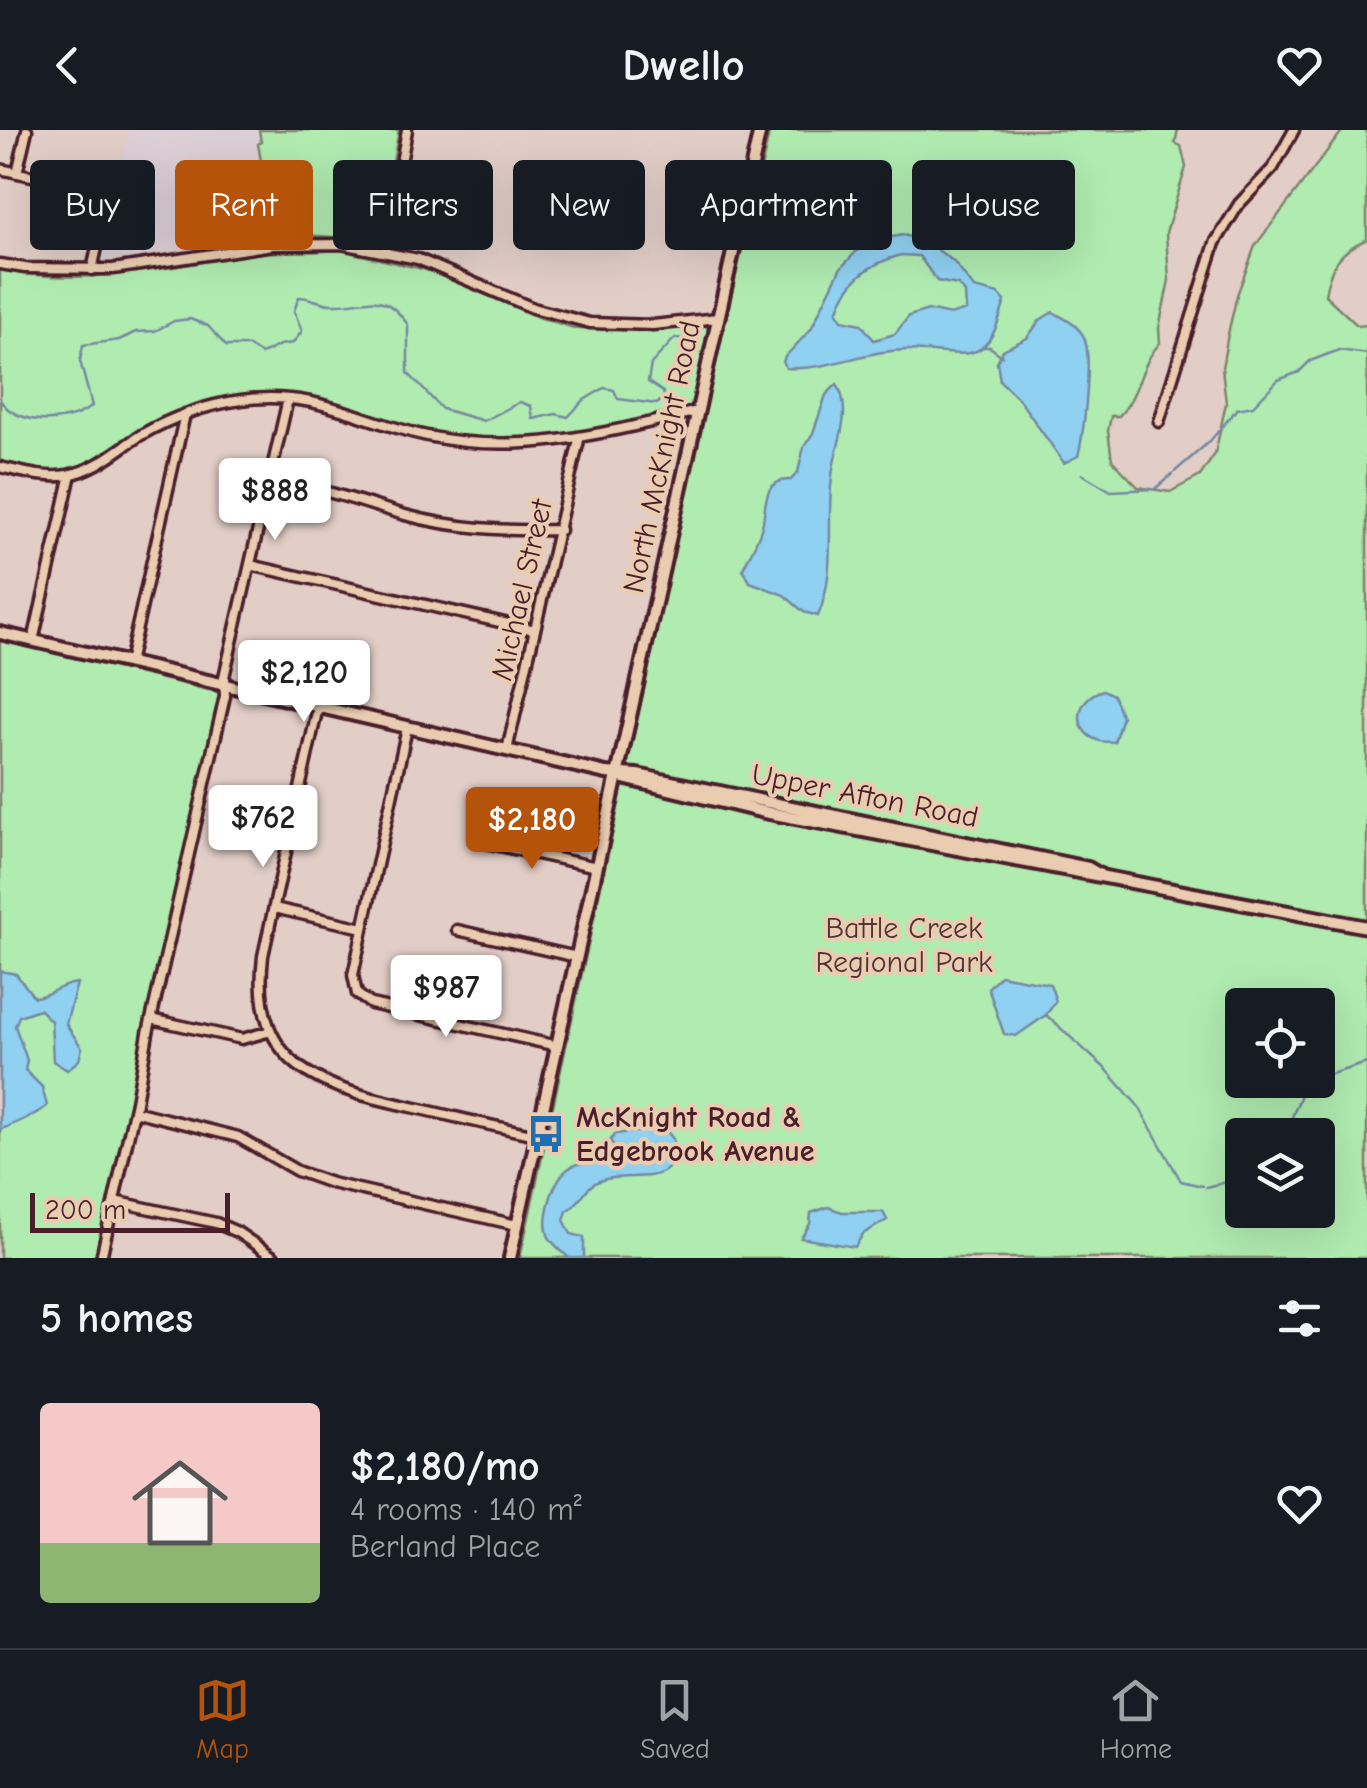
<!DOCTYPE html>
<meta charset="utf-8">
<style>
:root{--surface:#171b24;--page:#242831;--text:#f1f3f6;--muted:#9ea1a6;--line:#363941;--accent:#b45309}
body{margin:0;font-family:"Comic Neue",sans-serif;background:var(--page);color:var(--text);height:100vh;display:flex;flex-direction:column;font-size:38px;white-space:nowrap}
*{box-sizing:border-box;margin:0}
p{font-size:32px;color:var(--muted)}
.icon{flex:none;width:55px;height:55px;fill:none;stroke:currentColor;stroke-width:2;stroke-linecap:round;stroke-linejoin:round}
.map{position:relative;height:1128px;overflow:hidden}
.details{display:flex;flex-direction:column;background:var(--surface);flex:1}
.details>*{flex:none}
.hud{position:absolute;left:30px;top:30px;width:1308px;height:90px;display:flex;gap:20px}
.buttons{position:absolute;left:1225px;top:858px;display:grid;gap:20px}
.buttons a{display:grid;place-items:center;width:110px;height:110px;border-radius:10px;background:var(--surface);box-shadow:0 10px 40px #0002;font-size:50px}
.scale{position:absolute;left:30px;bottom:25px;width:200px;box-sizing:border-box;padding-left:10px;border:5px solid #4a1f2b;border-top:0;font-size:28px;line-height:35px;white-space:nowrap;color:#4a1f2b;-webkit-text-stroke:8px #eacdb1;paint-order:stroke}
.price{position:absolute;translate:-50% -85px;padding:0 22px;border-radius:10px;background:#fff;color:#222;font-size:32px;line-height:65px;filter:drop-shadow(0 2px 5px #0008)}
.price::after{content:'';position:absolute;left:50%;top:60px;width:30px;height:22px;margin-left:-15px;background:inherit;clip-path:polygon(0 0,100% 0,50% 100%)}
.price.current{background:var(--accent);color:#fff}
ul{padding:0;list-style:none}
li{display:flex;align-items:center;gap:30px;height:250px;padding:0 40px}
li span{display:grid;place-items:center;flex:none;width:280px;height:200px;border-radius:10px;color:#555}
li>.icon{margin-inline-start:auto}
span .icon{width:120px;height:120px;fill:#fffc;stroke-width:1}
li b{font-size:42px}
h2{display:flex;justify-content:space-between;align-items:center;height:120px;padding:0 40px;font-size:42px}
.tag{padding:0 35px;border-radius:10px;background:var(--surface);box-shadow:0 10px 40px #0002;font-size:35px;line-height:90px}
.tag.current{background:var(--accent);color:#fff}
header{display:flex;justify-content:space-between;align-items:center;height:130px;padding:0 40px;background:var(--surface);font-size:45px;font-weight:700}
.tabs{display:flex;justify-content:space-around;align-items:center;height:140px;border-top:2px solid var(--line);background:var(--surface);font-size:28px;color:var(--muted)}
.tabs a{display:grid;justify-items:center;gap:5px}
.tabs .current{color:var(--accent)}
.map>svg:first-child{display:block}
.built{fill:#dccfd6}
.green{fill:#b0ebb0;stroke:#7d856e;stroke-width:2.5;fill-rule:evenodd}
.water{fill:#90d0f1;stroke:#7489a2;stroke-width:2.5;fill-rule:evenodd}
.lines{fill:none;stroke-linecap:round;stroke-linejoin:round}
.stream{stroke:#7489a2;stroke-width:2.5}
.street-casing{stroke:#4a1f2b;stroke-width:15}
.secondary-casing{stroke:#4a1f2b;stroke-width:18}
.street{stroke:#eacdb1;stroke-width:8}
.secondary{stroke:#eacdb1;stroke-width:10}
.labels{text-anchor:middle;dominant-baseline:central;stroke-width:8;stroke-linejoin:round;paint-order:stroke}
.street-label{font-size:30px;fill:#4a1f2b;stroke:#eacdb1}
.park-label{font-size:30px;fill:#543338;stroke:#eacdb1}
.poi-label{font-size:30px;font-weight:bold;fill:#4a1f2b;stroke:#eacdb1;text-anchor:start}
</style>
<header><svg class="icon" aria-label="back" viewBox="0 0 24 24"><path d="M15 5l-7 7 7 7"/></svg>Dwello<svg class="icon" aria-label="heart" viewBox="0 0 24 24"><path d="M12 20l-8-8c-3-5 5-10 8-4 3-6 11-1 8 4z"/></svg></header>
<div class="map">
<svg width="1367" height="1128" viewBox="0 0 1367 1128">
<rect width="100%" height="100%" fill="#e2cec7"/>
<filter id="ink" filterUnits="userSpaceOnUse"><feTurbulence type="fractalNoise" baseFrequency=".01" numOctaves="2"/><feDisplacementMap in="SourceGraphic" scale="20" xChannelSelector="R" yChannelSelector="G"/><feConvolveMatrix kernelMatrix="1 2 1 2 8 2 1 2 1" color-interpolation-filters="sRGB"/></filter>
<g filter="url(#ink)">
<path class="built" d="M129 0H398L378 110 276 105 99 132Z"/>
<path class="green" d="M259 0H399L378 110 274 103 258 14 261 12Z
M770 0H1178L1175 13 1181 16 1186 37 1166 103 1169 150 1159 198 1160 213C1140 234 1139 266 1119 286H1111L1108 301 1112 330 1138 357 1170 362 1200 346 1215 324 1226 273 1222 238 1228 204 1237 165 1255 116 1343 0H1367V109C1340 121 1330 135 1325 165L1358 196 1367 195V790L1213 760 1209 775 1367 805V1128H520L705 278ZM1242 875H1318V950H1242ZM1242 1005H1318V1080H1242Z
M340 120 427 140 538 187 574 198 660 199 704 194 708 199 692 275C673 287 642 291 619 296 549 312 480 315 410 296 365 284 324 265 277 264 227 263 177 279 133 305 111 317 93 335 67 340 45 344 22 335 0 331V139C86 159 170 135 255 124 283 120 312 123 340 120Z
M0 510 221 563 95 1128H0Z"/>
<path class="water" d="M903 105 925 111 953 131 974 158 999 164 1005 171C1000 187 994 210 980 219 967 229 927 220 910 220 867 219 829 241 786 238L783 232 785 227 811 199 840 139 865 112ZM901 125 919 126 937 151 958 155 965 163 966 180 950 185 928 180 909 186 895 204 874 210 861 194 842 190 837 182C848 149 869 134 901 125Z
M1053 182C1067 190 1083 197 1086 214 1091 238 1084 303 1078 326L1064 333 1018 268 1000 251 997 232 1003 220 1027 208 1040 190Z
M837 254C854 284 835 315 832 346 826 393 837 441 818 486L804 482 784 465 750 452 743 439C749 425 760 408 763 392 766 373 764 348 791 350L798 342 804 317 813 303 826 265Z
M1103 560 1113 565 1122 587 1114 612C1109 611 1102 613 1097 610 1072 601 1075 568 1103 560Z
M0 841 16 844 34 867C49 867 60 854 77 853L66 894 82 918 79 930 67 940 53 931 51 891 39 879 19 886 15 896 27 930 25 940 42 957 47 976C35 986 15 993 0 1000Z
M1000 845 1050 854 1056 871 1046 885 1016 906 1004 904 988 858Z
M658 999 666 1000 673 1009C682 1065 625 1037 595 1053 583 1060 580 1074 567 1081L564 1090 571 1104 584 1107V1128H569C562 1121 551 1113 548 1105 542 1087 553 1050 568 1039 584 1026 603 1040 614 1016L610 1011 615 1004Z
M828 1077 842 1082H883L887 1090 863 1104 855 1117 801 1108 810 1094 811 1083Z"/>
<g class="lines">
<path class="stream" d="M983 217H990L1002 226
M0 270C17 297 69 295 92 276L80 231 83 215 119 210 136 202 155 201 174 191 190 189 208 196 226 216H248L261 224 280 215 293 213 302 201 294 181 299 167C310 167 319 173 330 174 367 176 382 156 408 195V243L442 279 484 291 520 272 531 276 533 289 556 284 568 287 584 270 604 258 614 260 618 269 657 274 664 267 663 262 648 252 651 234 675 208 683 209
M1082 344 1111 361 1155 359 1210 311 1237 279 1253 276 1278 250 1299 242 1310 231 1339 220 1367 224
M1046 885 1107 940 1139 977 1181 1051 1202 1056
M1318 948 1367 933
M1310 953 1314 950
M1285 1005 1304 957
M1206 1057 1242 1048"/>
<g class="street-casing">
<path id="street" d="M0 39 100 61 106 65 107 73 92 140
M17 43 27 0
M385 120 407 0
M0 134 25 138 113 139 273 115 341 114 418 129 533 178 590 193 653 195 718 188
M1159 292 1215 113 1239 74 1273 38 1294 0
M0 337C22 342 45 349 68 345 96 340 117 320 141 305 172 287 206 275 241 270 318 260 358 291 427 306 521 326 606 303 698 281
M270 351C318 356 360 372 405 385 456 399 508 401 560 400
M250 435 535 500
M33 511 71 344
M129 533 185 284
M318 577 263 826C250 941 325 958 416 978 456 987 496 997 537 1005
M407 598 353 845 357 864 371 874 557 916
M507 620 579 310
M476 711 597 737
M274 778 363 798
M457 800 577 827
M151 889 242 909 271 901
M134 981 238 1007 297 1041 331 1053 517 1095
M114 1071 216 1093 237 1102 275 1128
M101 1128 136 972 148 903 225 566 224 547 288 269"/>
</g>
<g class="secondary-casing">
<path id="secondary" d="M0 503 606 643 637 645 1088 738 1100 745
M623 648 764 682 1367 797
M510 1128 760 0"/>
</g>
<use href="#street" class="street"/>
<use href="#secondary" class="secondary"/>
</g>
</g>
<defs>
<g id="bus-bare" transform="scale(3)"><path d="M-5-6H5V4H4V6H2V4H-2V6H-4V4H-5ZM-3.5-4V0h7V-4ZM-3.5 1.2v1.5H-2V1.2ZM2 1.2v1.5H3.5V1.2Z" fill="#1f6fb2" stroke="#eacdb1" stroke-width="2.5" paint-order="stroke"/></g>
</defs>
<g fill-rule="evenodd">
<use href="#bus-bare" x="546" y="1004"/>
</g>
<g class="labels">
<g class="street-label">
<text transform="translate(662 327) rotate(-78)">North McKnight Road</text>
<text transform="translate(522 460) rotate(-77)">Michael Street</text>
<text transform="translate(865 666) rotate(11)">Upper Afton Road</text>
</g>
<g class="park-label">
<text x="904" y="798">Battle Creek<tspan x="904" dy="34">Regional Park</tspan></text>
</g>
<g class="poi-label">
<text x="576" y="987">McKnight Road &amp;<tspan x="576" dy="34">Edgebrook Avenue</tspan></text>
</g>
</g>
</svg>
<div class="buttons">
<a><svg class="icon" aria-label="locate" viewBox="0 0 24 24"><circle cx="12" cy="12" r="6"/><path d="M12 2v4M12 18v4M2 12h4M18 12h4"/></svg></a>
<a><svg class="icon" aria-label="layers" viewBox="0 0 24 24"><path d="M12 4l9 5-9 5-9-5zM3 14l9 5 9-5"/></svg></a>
</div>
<div class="scale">200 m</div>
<b class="price" style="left:275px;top:413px">$888</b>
<b class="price" style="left:304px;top:595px">$2,120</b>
<b class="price" style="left:263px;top:740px">$762</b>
<b class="price current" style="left:532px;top:742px">$2,180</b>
<b class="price" style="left:446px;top:910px">$987</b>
<div class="hud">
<a class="tag">Buy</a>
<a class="tag current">Rent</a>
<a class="tag">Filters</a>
<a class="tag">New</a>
<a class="tag">Apartment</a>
<a class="tag">House</a>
</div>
</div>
<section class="details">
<h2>5 homes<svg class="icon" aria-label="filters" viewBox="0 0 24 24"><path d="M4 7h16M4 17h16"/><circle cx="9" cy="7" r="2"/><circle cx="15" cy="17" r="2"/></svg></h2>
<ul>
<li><span style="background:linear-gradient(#f6c9c9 70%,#8fb573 0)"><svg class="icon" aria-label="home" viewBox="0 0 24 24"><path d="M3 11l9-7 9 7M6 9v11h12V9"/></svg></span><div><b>$2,180/mo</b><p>4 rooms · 140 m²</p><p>Berland Place</p></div><svg class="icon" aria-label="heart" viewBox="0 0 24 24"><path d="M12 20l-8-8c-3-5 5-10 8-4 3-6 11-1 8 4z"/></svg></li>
</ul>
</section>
<nav class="tabs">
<a class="current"><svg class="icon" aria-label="map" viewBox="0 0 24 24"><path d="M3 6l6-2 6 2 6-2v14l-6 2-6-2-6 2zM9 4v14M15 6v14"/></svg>Map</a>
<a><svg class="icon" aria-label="saved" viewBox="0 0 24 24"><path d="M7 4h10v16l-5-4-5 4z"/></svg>Saved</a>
<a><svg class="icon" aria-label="home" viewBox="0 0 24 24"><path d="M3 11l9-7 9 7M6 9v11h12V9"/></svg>Home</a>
</nav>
